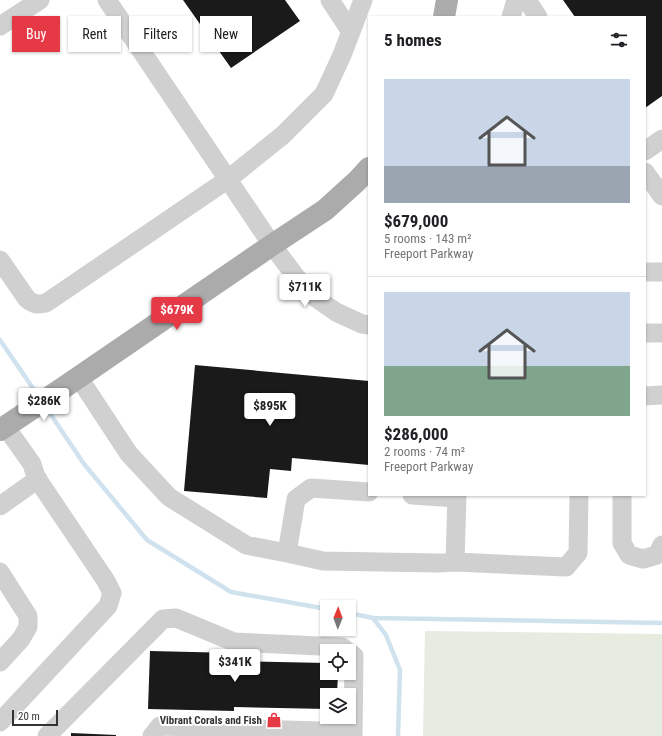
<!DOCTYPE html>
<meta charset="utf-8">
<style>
:root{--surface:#fff;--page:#f6f6f6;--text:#202124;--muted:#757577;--line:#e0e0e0;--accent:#e63946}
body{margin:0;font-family:"Roboto Condensed",sans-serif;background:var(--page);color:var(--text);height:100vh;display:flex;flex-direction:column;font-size:15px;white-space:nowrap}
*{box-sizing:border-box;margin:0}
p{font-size:13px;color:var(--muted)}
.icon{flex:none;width:22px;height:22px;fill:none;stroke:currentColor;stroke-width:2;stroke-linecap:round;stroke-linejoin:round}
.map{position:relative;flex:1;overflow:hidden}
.details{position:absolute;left:368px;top:16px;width:278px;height:480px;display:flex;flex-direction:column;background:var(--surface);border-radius:0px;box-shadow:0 1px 3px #0004}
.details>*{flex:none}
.top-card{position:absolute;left:12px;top:16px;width:296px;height:36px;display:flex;gap:8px}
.needle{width:26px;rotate:1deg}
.fabs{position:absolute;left:320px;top:600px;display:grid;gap:8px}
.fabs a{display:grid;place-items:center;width:36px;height:36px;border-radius:0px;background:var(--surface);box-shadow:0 1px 3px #0004;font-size:20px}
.scale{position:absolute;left:12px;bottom:10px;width:46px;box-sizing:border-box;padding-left:4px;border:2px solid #333;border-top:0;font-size:11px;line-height:14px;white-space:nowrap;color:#333;-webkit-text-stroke:3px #fff;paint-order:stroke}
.price{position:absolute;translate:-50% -34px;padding:0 9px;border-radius:4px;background:#fff;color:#222;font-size:13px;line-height:26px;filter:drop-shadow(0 1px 2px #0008)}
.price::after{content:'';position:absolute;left:50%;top:24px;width:12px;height:9px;margin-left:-6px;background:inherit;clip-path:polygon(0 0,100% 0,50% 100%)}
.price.active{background:var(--accent);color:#fff}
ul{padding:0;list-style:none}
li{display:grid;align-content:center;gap:8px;height:212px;padding:0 16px}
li+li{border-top:1px solid var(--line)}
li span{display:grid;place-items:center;height:124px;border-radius:0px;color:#555}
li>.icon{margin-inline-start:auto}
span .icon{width:72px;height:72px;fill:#fffc;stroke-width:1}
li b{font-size:17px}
h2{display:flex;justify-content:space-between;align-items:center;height:48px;padding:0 16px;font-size:17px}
.tag{padding:0 14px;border-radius:0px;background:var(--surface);box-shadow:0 1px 3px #0004;font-size:14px;line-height:36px}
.tag.active{background:var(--accent);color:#fff}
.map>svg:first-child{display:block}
.green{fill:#e6ecdf}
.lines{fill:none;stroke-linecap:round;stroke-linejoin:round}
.stream{stroke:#cfe2ee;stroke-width:4.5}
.building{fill:#1a1a1a}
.minor{stroke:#d0d0d0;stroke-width:19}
.major{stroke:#ababab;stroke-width:22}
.labels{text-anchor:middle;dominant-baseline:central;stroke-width:4;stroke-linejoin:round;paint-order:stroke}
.poi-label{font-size:11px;font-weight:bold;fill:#333;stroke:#fff;text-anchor:end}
</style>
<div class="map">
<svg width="662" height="736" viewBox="0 0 662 736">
<rect width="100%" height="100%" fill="#fff"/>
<path class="green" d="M425 631 662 634V736H423Z"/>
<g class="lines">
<path class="stream" d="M0 340 39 397
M45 406 84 464 147 540 231 592 327 609
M349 613 373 618 662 623
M373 618 386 635 400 670 398 736"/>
</g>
<path class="building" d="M183 0H285L300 21 231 68Z
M563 0H662V96L645 108V17H575Z
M195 365 369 381V465L292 458 291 471 270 469 267 498 184 491Z
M150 651 235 653V661L327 663V673H338L337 695H327V709L234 707V711L148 709Z
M71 733 116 735V736H71Z"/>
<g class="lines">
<path class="minor" d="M107 0 272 245 296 277 316 298 336 312 362 324 369 325
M330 0 351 32
M527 0 538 17
M511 17 516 0
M0 26 40 0
M645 151 662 139
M645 172 662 196
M0 260 27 299C33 304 37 305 46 303L227 180 283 135 324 94 342 55 363 0
M645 272H662
M645 333H662
M79 378 129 454 169 497 246 545 287 553 323 561 438 563 455 562 566 567 578 553 579 495
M645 396 662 395
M412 495 457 498
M622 495V543L629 555 643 559 657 555 662 545
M0 506 38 479
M287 553 296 499 311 488 369 492
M455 562 457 495
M0 572 28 616V627L21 639 0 662
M349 652 354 656 353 736
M0 722 108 606 112 593 106 581 36 477 32 464 5 426
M47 736 163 619 176 618 234 642 342 647 347 651
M152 736 160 726 353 732"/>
<path class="major" d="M444 17 447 0
M0 430 63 388 272 245 325 210 357 181 369 168"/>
</g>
<defs>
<g id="shop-bare" transform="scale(1.2)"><path d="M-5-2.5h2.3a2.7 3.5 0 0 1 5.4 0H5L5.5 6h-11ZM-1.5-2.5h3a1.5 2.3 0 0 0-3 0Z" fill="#e63946" stroke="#fff" stroke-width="2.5" paint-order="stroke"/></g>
</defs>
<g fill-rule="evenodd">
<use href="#shop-bare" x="274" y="720"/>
</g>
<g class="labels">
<g class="poi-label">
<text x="262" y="720">Vibrant Corals and Fish</text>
</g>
</g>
</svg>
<div class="fabs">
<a><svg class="needle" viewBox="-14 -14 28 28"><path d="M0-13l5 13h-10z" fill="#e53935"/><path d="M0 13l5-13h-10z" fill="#757577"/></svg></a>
<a><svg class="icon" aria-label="locate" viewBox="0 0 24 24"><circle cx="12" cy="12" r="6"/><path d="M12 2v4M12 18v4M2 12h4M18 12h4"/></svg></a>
<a><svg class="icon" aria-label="layers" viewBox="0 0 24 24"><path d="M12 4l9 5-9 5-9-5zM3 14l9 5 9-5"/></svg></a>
</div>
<div class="scale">20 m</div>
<b class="price" style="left:305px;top:308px">$711K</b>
<b class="price active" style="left:177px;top:331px">$679K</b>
<b class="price" style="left:44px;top:422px">$286K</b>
<b class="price" style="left:270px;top:427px">$895K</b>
<b class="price" style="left:235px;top:683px">$341K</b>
<div class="top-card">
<a class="tag active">Buy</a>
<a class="tag">Rent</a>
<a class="tag">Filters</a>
<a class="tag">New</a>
</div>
<section class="details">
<h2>5 homes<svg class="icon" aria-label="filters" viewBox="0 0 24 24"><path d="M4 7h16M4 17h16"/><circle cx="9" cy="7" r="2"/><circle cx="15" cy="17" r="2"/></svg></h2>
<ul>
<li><span style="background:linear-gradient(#c9d6e8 70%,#9aa5b1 0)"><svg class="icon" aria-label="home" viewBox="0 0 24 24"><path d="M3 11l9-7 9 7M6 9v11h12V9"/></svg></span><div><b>$679,000</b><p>5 rooms · 143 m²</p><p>Freeport Parkway</p></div></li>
<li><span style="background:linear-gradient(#c9d6e8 60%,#7fa58c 0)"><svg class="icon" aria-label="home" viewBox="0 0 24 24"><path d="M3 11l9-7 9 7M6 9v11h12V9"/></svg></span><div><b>$286,000</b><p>2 rooms · 74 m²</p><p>Freeport Parkway</p></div></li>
</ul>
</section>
</div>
